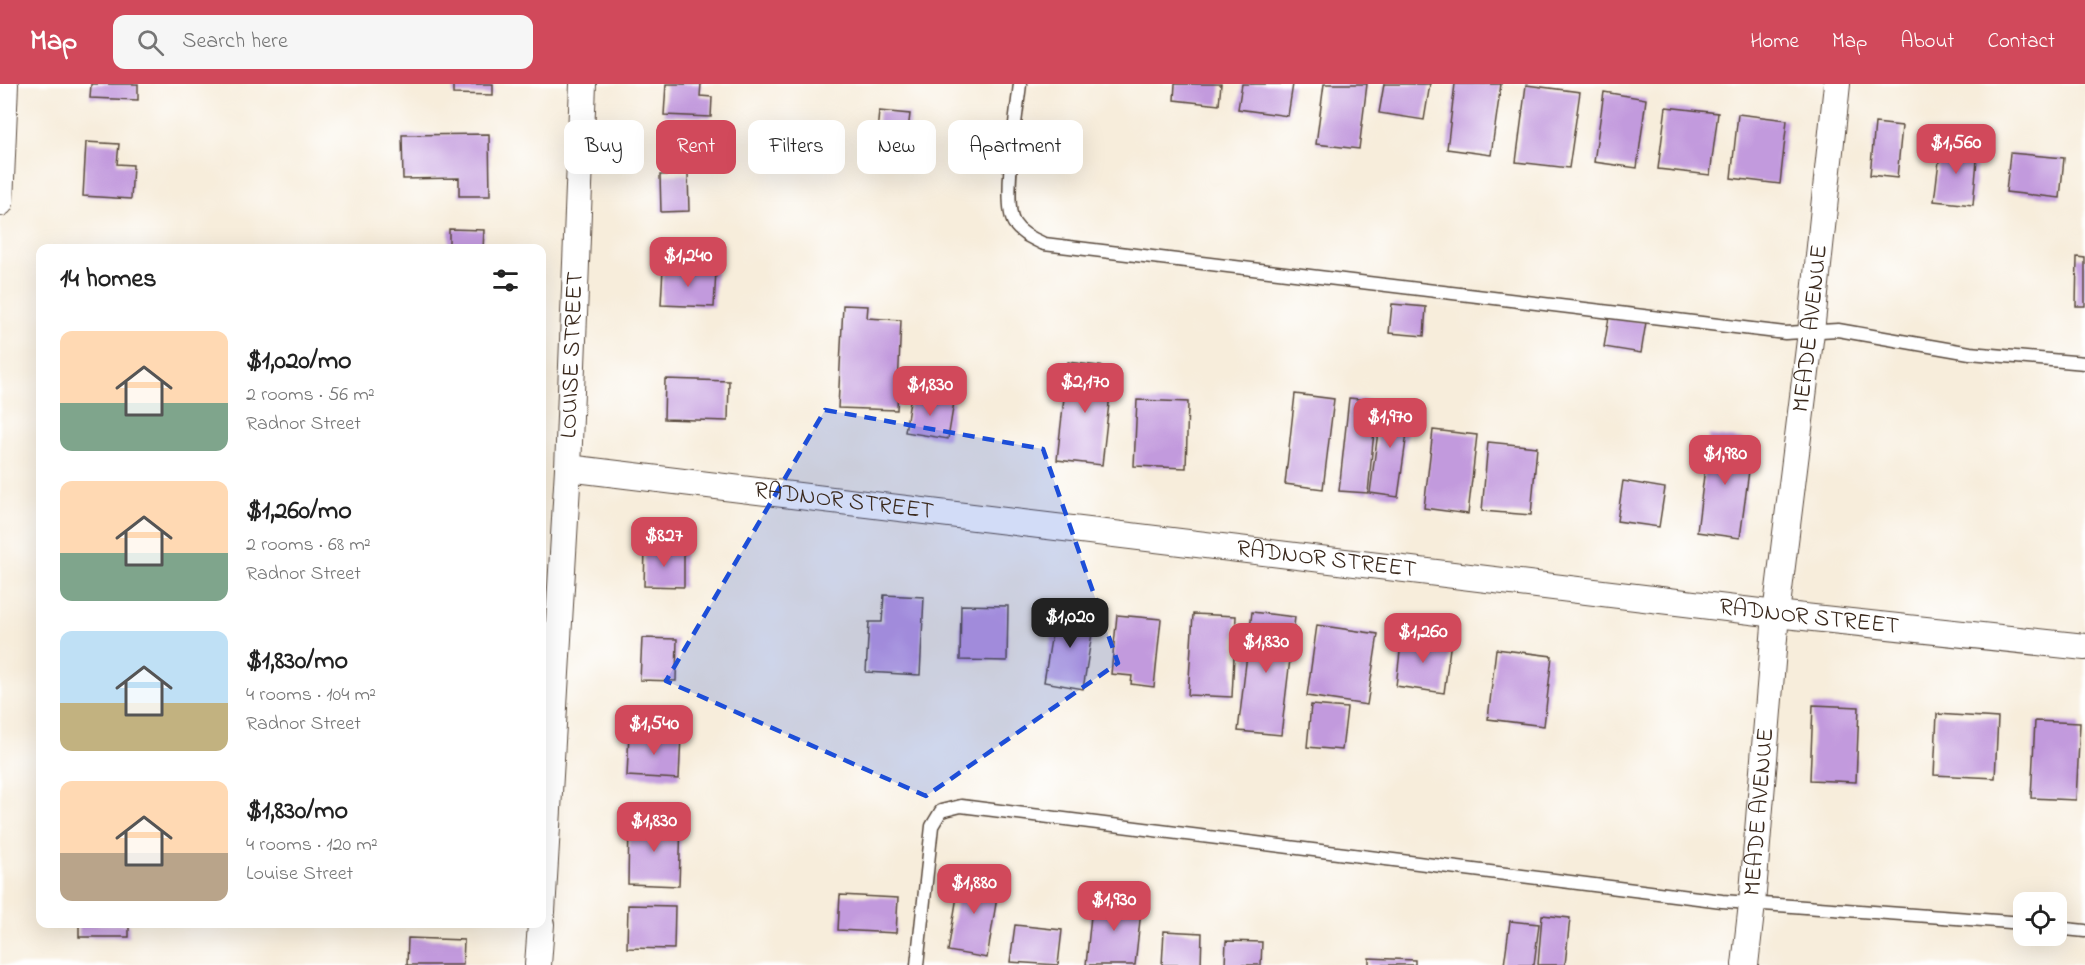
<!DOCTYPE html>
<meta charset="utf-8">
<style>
:root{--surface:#fff;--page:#f6f6f6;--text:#222;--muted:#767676;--accent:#d1495b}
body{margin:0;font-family:"Indie Flower",sans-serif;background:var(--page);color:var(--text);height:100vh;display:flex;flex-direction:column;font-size:22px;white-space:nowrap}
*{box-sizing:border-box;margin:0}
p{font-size:20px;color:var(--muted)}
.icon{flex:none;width:33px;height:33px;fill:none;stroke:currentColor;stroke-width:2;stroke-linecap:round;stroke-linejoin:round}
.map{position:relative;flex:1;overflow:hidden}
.panel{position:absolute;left:36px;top:160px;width:510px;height:684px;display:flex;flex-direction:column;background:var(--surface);border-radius:12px;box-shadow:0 6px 24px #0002}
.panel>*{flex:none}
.hud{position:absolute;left:564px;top:36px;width:570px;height:54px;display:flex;gap:12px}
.controls{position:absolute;left:2013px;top:808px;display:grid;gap:12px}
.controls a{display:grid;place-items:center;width:54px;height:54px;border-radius:12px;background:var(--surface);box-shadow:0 6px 24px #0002;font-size:30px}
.price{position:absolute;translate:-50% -51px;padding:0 14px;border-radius:12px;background:var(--accent);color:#fff;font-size:20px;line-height:39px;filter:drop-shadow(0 2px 3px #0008)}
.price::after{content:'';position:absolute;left:50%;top:36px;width:18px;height:14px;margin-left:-9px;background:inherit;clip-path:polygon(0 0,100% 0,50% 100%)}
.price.selected{background:#222;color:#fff}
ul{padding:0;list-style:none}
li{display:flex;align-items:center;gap:18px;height:150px;padding:0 24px}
li span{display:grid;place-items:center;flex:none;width:168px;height:120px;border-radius:12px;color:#555}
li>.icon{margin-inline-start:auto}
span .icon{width:72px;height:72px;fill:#fffc;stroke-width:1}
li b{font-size:26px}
h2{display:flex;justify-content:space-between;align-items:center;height:72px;padding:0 24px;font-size:26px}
.chip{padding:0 21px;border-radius:12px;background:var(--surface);box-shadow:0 6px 24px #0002;font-size:21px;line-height:54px}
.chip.selected{background:var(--accent);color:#fff}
header{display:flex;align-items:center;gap:36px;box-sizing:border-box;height:84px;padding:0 30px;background:var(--accent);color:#fff}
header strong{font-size:28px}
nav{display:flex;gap:33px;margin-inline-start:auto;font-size:21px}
.search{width:420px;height:54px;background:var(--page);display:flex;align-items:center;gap:15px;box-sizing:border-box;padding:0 21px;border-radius:12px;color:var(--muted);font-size:22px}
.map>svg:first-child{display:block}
.building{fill:#c29add}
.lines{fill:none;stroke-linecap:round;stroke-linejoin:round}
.lane-casing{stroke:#57473a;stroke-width:15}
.street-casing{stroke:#57473a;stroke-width:28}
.lane{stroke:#fff;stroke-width:12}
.street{stroke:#fff;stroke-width:26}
.marked{fill:#1d4ed8;fill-opacity:0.2;stroke:#1d4ed8;stroke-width:4.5;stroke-dasharray:12 8;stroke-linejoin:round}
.labels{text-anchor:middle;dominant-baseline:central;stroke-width:6;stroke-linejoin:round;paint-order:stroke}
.street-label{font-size:24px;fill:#3b2a1e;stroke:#fff}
</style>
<header>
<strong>Map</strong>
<div class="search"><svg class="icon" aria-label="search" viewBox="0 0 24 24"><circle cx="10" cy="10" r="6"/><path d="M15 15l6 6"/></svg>Search here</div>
<nav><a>Home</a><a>Map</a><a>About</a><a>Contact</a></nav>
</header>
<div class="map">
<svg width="2085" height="881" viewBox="0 0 2085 881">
<rect width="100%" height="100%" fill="#fff"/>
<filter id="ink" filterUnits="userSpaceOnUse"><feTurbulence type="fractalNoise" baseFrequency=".0167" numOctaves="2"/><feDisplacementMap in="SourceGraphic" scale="12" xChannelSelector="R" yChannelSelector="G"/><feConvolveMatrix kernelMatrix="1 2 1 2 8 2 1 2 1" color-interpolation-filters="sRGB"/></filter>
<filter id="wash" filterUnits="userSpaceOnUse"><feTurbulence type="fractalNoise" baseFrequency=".008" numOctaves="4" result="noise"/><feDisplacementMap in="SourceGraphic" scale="24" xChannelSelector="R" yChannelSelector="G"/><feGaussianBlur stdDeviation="1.35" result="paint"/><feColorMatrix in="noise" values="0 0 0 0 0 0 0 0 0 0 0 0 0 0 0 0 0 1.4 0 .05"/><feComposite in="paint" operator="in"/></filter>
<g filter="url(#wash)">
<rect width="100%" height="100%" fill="#f7eddb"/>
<g id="blocks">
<path class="building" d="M91 0H138V16L90 14Z
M453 0H493V11L453 10Z
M666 0H701L700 12 712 13 711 33 664 31Z
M1175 0H1221L1219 21 1174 16Z
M1242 0H1293L1288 32 1238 25Z
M1324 0H1367L1359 65 1316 60Z
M1384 0H1430L1424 36 1379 29Z
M1455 0H1501L1491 71 1447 65Z
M1526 1 1580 8 1569 84 1516 78Z
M1604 8 1646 15 1637 84 1594 78Z
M1666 23 1718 29 1710 91 1658 85Z
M879 27 910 30 906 63 876 60Z
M1738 30 1787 36 1780 100 1731 94Z
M1875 39 1902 42 1897 94 1870 91Z
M489 50 490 112H459V94L403 95 402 51Z
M86 58 119 60 117 80 133 81 131 115 83 112Z
M1941 61 1978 65 1973 121 1934 117Z
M2010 69 2064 74 2060 114 2006 108Z
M688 90 689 127 661 128 660 91Z
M449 145 484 146 483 165H449Z
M2077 173 2085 174V222H2076Z
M663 184 716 187 714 223 661 221Z
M1392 220 1426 223 1424 252 1389 249Z
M843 221 868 222 867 234 901 236 897 326 838 324Z
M1609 233 1646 238 1641 269 1604 263Z
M1068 278 1113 284 1102 381 1057 376Z
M665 295 729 297 728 337 664 335Z
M1295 310 1334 315 1323 405 1285 400Z
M911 311 954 318 948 355 905 348Z
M1349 314 1377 317 1368 409 1339 407Z
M1137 316 1188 318 1186 384 1134 382Z
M1382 317 1411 321 1398 413 1370 409Z
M1433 346 1477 351 1468 430 1424 424Z
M1709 351 1753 357 1740 454 1697 448Z
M1488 358 1537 363 1531 431 1482 427Z
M1623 397 1665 404 1659 443 1617 437Z
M645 464 684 465V503L644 502Z
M884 511 924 513 920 591 866 588 869 538H882Z
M961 521 1008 522 1007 577 960 576Z
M1056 525 1095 531 1083 605 1044 598Z
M1252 528 1295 533 1281 651 1238 647Z
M1193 530 1236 532 1232 613 1188 611Z
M1117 531 1161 535 1154 603 1131 600 1132 592 1111 590Z
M1317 541 1378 550 1367 621 1307 612Z
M1402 551 1451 557 1444 609 1396 602Z
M642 554 677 555 676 597 640 596Z
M1496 565 1552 572 1544 642 1488 635Z
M1311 621 1347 624 1342 666 1307 663Z
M1813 621 1859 623 1856 698 1810 696Z
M1937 630 1998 634 1995 694 1934 691Z
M2035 637 2080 639 2076 716 2031 714Z
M629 649 681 651 679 695 627 692Z
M629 737 681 738 679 802 628 800Z
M961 788 1000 795 987 874 948 867Z
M840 811 898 814 896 849 838 846Z
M1093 812 1142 818 1135 881H1086Z
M628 821 675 822 674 865 627 864Z
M1542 831 1570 834 1565 881H1538Z
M1510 837 1539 840 1534 881H1504Z
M79 840H129V853H79Z
M1015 841 1062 846 1058 881 1010 878Z
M1164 847 1202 849 1201 881H1162Z
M408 854 464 856 463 881H407Z
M1226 857 1262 858 1261 881H1225Z
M1369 874 1415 876V881H1369Z"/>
</g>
</g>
<g filter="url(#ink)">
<use href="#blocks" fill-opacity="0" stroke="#57473a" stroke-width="1.5"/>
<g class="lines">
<g class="lane-casing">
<path id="lane" d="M1020 0C1017 27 1002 120 1014 139 1021 150 1032 154 1044 160L1785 249 1838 246 1970 269 2085 279
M2056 844 2085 847
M917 881 932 742 941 727 961 722 1722 817 2024 839"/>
</g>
<g class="street-casing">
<g id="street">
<path d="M0 119 5 0"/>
<path id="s1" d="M568 384 1776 530 2085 563"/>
<path id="s2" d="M542 828 568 384 583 0"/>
<path d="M538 881 541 840"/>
<path id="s3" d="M1745 881 1752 820 1776 530 1811 248 1837 0"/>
</g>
</g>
<use href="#lane" class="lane"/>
<use href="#street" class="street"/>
</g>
</g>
<path class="marked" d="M825 326 1043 365 1118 579 926 712 666 597Z"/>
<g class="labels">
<g class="street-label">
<text stroke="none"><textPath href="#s3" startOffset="640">MEADE AVENUE</textPath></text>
<text stroke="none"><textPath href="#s2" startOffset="558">LOUISE STREET</textPath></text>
<text stroke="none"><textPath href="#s1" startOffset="278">RADNOR STREET</textPath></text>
<text stroke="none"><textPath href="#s1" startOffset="764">RADNOR STREET</textPath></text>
<text stroke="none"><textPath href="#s1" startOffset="1250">RADNOR STREET</textPath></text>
<text stroke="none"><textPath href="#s3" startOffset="154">MEADE AVENUE</textPath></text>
</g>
</g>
</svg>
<div class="controls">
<a><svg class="icon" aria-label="locate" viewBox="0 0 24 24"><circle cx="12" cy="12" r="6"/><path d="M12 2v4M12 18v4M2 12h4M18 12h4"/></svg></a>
</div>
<b class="price" style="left:1956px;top:91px">$1,560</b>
<b class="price" style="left:688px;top:204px">$1,240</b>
<b class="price" style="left:1085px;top:330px">$2,170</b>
<b class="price" style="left:930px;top:333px">$1,830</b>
<b class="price" style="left:1390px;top:365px">$1,970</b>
<b class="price" style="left:1725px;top:402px">$1,980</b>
<b class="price" style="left:664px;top:484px">$827</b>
<b class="price selected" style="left:1070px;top:565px">$1,020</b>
<b class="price" style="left:1423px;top:580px">$1,260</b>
<b class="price" style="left:1266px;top:590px">$1,830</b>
<b class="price" style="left:654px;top:672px">$1,540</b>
<b class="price" style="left:654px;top:769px">$1,830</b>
<b class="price" style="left:974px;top:831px">$1,880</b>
<b class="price" style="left:1114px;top:848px">$1,930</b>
<div class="hud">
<a class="chip">Buy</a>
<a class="chip selected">Rent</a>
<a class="chip">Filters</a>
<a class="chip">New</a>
<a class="chip">Apartment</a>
</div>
<section class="panel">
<h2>14 homes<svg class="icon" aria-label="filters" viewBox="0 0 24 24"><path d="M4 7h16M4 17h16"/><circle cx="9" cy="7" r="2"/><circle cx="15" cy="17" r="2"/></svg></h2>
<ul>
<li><span style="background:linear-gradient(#ffd9b3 60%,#7fa58c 0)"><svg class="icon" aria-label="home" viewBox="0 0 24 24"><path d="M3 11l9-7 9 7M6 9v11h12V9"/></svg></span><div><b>$1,020/mo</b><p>2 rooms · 56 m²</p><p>Radnor Street</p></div></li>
<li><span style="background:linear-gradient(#ffd9b3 60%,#7fa58c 0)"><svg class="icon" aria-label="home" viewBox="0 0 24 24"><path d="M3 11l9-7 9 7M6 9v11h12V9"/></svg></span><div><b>$1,260/mo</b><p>2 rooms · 68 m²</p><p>Radnor Street</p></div></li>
<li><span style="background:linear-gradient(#bfe0f5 60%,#c2b280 0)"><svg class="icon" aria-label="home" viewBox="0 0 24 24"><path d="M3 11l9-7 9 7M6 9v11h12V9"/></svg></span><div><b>$1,830/mo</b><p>4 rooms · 104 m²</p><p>Radnor Street</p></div></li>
<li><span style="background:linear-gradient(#ffd9b3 60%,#b9a48a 0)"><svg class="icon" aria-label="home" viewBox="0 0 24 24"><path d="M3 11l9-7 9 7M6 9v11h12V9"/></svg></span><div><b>$1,830/mo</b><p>4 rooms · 120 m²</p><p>Louise Street</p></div></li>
</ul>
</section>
</div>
